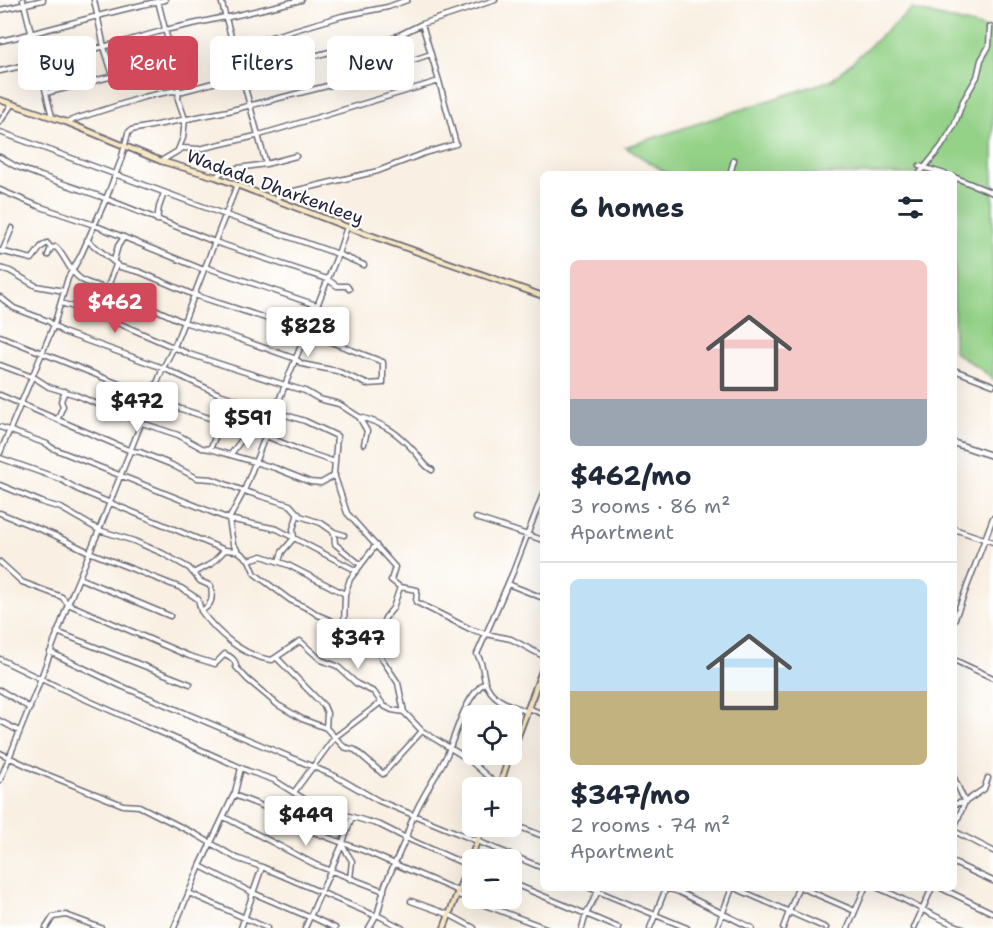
<!DOCTYPE html>
<meta charset="utf-8">
<style>
:root{--surface:#fff;--page:#f2f2f3;--text:#1f2937;--muted:#747a83;--line:#e0e1e3;--accent:#d1495b}
body{margin:0;font-family:"Shantell Sans",sans-serif;background:var(--page);color:var(--text);height:100vh;display:flex;flex-direction:column;font-size:22px;white-space:nowrap}
*{box-sizing:border-box;margin:0}
p{font-size:20px;color:var(--muted)}
.icon{flex:none;width:33px;height:33px;fill:none;stroke:currentColor;stroke-width:2;stroke-linecap:round;stroke-linejoin:round}
.map{position:relative;flex:1;overflow:hidden}
.side{position:absolute;left:540px;top:171px;width:417px;height:720px;display:flex;flex-direction:column;background:var(--surface);border-radius:9px;box-shadow:0 6px 24px #0002}
.side>*{flex:none}
.hud{position:absolute;left:18px;top:36px;width:432px;height:54px;display:flex;gap:12px}
.buttons{position:absolute;left:462px;top:705px;display:grid;gap:12px}
.buttons a{display:grid;place-items:center;width:60px;height:60px;border-radius:9px;background:var(--surface);box-shadow:0 6px 24px #0002;font-size:30px}
.price{position:absolute;translate:-50% -51px;padding:0 14px;border-radius:6px;background:#fff;color:#222;font-size:20px;line-height:39px;filter:drop-shadow(0 2px 3px #0008)}
.price::after{content:'';position:absolute;left:50%;top:36px;width:18px;height:14px;margin-left:-9px;background:inherit;clip-path:polygon(0 0,100% 0,50% 100%)}
.price.on{background:var(--accent);color:#fff}
ul{padding:0;list-style:none}
li{display:grid;align-content:center;gap:12px;height:318px;padding:0 30px}
li+li{border-top:2px solid var(--line)}
li span{display:grid;place-items:center;height:186px;border-radius:9px;color:#555}
li>.icon{margin-inline-start:auto}
span .icon{width:108px;height:108px;fill:#fffc;stroke-width:1}
li b{font-size:26px}
h2{display:flex;justify-content:space-between;align-items:center;height:72px;padding:0 30px;font-size:26px}
.pill{padding:0 21px;border-radius:9px;background:var(--surface);box-shadow:0 6px 24px #0002;font-size:21px;line-height:54px}
.pill.on{background:var(--accent);color:#fff}
.map>svg:first-child{display:block}
.green{fill:#94d288;stroke:#5b7a62;stroke-width:1.5}
.lines{fill:none;stroke-linecap:round;stroke-linejoin:round}
.minor-casing{stroke:#6d6a76;stroke-width:7}
.tertiary-casing{stroke:#6d6a76;stroke-width:8}
.secondary-casing{stroke:#6d6a76;stroke-width:8}
.minor{stroke:#fff;stroke-width:4}
.tertiary{stroke:#fff;stroke-width:4.5}
.secondary{stroke:#f7e8c3;stroke-width:4.5}
.labels{text-anchor:middle;dominant-baseline:central;stroke-width:4.5;stroke-linejoin:round;paint-order:stroke}
.street-label{font-size:18px;fill:#22223b;stroke:#fff}
</style>
<div class="map">
<svg width="993" height="928" viewBox="0 0 993 928">
<rect width="100%" height="100%" fill="#fff"/>
<filter id="ink" filterUnits="userSpaceOnUse"><feTurbulence type="fractalNoise" baseFrequency=".0167" numOctaves="2"/><feDisplacementMap in="SourceGraphic" scale="12" xChannelSelector="R" yChannelSelector="G"/><feConvolveMatrix kernelMatrix="1 2 1 2 8 2 1 2 1" color-interpolation-filters="sRGB"/></filter>
<filter id="wash" filterUnits="userSpaceOnUse"><feTurbulence type="fractalNoise" baseFrequency=".008" numOctaves="4" result="noise"/><feDisplacementMap in="SourceGraphic" scale="24" xChannelSelector="R" yChannelSelector="G"/><feGaussianBlur stdDeviation="1.35" result="paint"/><feColorMatrix in="noise" values="0 0 0 0 0 0 0 0 0 0 0 0 0 0 0 0 0 1.4 0 .05"/><feComposite in="paint" operator="in"/></filter>
<g filter="url(#wash)">
<rect width="100%" height="100%" fill="#f9f0e3"/>
<path class="green" d="M911 9 993 30V380L981 369 954 352V174H668L625 147 832 80Z"/>
</g>
<g filter="url(#ink)">
<g class="lines">
<g class="minor-casing">
<path id="minor" d="M23 0 52 117
M94 0 104 47 113 76
M221 0 266 164
M158 1 173 61 179 92 178 99 185 119 183 138 178 150
M0 10 43 0
M225 18 301 0
M422 24 439 81
M0 41C55 29 109 11 165 0
M234 48 342 16 388 7 407 0
M0 71 119 43 165 30 225 17
M46 93 173 61
M0 122 12 104
M66 122 144 97 172 91 179 92 356 45 391 39 422 24 495 0
M0 132 226 215 338 254 364 265
M0 157 15 166 41 176 99 196 215 242 327 279 337 286H347L349 289
M161 161 183 148 199 149 256 136 439 81 456 144 425 153 378 171 290 192 273 199
M919 166 945 174
M730 174 734 160
M919 174 941 147 954 126 963 101 977 77 981 60 989 46 990 27
M216 177 224 170 266 164 296 156
M954 177 993 193
M0 190 38 206 94 225 204 270
M157 220 159 207 164 193
M347 227 338 254 285 385 305 391 319 399 339 404 359 417 367 431 364 444
M0 251 32 259 41 247 47 243 51 248
M2 252 12 228
M48 255 51 248 56 247C66 257 69 272 82 280 92 286 103 285 112 293L157 310 183 322 225 334 296 359 302 364 337 371 367 384 383 383V362L284 324 194 295 140 272 120 267 87 240
M114 260 118 246 124 237
M205 267 316 305
M0 268 10 271 36 286 64 291
M107 289 116 265
M0 297 14 308 48 321 63 332 163 368 219 394 305 421 337 436 334 474 347 513 395 567 391 580 400 587 417 590 416 602 470 629 486 634 477 654C484 666 482 670 485 681 491 700 509 705 526 711
M61 303 102 316 189 354 285 385 244 491 229 519 233 544 238 551 249 560 255 574 290 600 309 609 318 615 344 626 362 627 375 643 382 659 398 683 404 712
M88 311 96 285
M102 316 112 293
M0 336 181 409 266 436 302 451 335 462
M0 365 35 378 49 387 76 395 142 423 178 435 202 448 210 449 222 422
M954 370 993 385
M0 395 131 451 140 452 170 464 197 478 212 479 244 491 290 505 300 516 321 523 334 532
M360 417C385 424 398 433 416 453 422 460 424 466 432 470
M58 418 63 406 61 401 65 391
M0 427 47 444 52 448 229 519 277 529 294 538 282 552 279 561
M210 449 275 468 310 482 321 483 335 475
M0 453 54 325 68 278 81 255 106 199 121 160 128 133 131 130 228 111 359 78 431 54
M231 454 240 442 246 430
M0 458 60 479 79 490 225 550
M0 485 44 503 61 508 99 530 134 541 162 553 189 568 200 581 211 586C213 599 212 605 201 611 217 633 244 657 272 660L300 641 321 660 337 666 357 684 374 692 384 706 392 710 404 712 422 731 468 759 494 782 497 788
M543 494 513 572 486 634 511 639 543 656
M0 513 54 535 89 552 181 588 198 599 201 611
M298 513 293 529 294 538 357 571
M476 518 543 540
M954 529 993 542
M344 535 334 532 335 544 361 565
M249 560 262 556 288 565 345 594
M0 562 22 582 62 597 68 604 189 656 215 664 225 654C231 657 236 660 236 667L247 679 278 705 302 719 326 728 344 747 355 750 383 774 422 731
M195 572 211 564 225 550 237 551
M79 578 170 616
M508 584 543 598
M954 621 993 518
M344 626 345 594 350 579 376 545
M57 632 190 684
M375 643 385 618 393 608 400 587
M50 652 121 686 335 776 379 801 543 868
M277 658 324 706 327 713 326 728
M0 659C80 700 166 733 248 771L274 780 315 806 380 825 406 838C414 807 433 783 447 755 457 731 464 699 485 682
M954 660 993 678
M0 690 30 708
M528 708 543 714
M0 721 19 731
M0 753 38 771 123 805 139 806 197 835 236 858 262 867 376 916
M954 778 965 802 954 804
M0 780 37 689 68 604 99 530 163 368 174 347 237 185
M295 791 334 738 380 703
M234 795 285 815 289 823 367 852 458 891
M224 817 316 865 384 891
M512 824 543 836
M954 828 965 802 984 789 988 778
M954 831 993 851
M954 863 993 881
M200 866 253 893 309 917
M350 879 352 861 342 845 352 817
M512 883 619 928
M590 888 687 928
M666 888 679 892 752 928
M735 888 826 928
M802 888 855 911
M878 888C907 899 933 918 963 928
M941 888 993 913
M189 893 267 928
M458 895 546 928
M411 901 450 915 474 928
M377 915 402 928
M310 916 335 928
M46 928 53 917 66 915 101 928
M174 928 200 866 235 792 241 768
M241 928 262 867
M305 928 342 845
M369 928 378 912 385 885 406 838 472 867
M582 928 586 914 600 888
M650 928 666 888
M717 928 732 888
M783 928 798 888
M848 928 865 888
M914 928 932 888"/>
</g>
<g class="tertiary-casing">
<path id="tertiary" d="M954 443 993 456"/>
</g>
<g class="secondary-casing">
<path id="secondary" d="M0 100 66 122 161 161 216 177 347 227 543 296
M512 752 543 668
M499 788 510 754
M444 928 483 826"/>
</g>
<use href="#minor" class="minor"/>
<use href="#tertiary" class="tertiary"/>
<use href="#secondary" class="secondary"/>
</g>
</g>
<g class="labels">
<g class="street-label">
<text transform="translate(275 187) rotate(20)">Wadada Dharkenleey</text>
</g>
</g>
</svg>
<div class="buttons">
<a><svg class="icon" aria-label="locate" viewBox="0 0 24 24"><circle cx="12" cy="12" r="6"/><path d="M12 2v4M12 18v4M2 12h4M18 12h4"/></svg></a>
<a>+</a>
<a>−</a>
</div>
<b class="price on" style="left:115px;top:334px">$462</b>
<b class="price" style="left:308px;top:358px">$828</b>
<b class="price" style="left:137px;top:433px">$472</b>
<b class="price" style="left:248px;top:450px">$591</b>
<b class="price" style="left:358px;top:670px">$347</b>
<b class="price" style="left:306px;top:847px">$449</b>
<div class="hud">
<a class="pill">Buy</a>
<a class="pill on">Rent</a>
<a class="pill">Filters</a>
<a class="pill">New</a>
</div>
<section class="side">
<h2>6 homes<svg class="icon" aria-label="filters" viewBox="0 0 24 24"><path d="M4 7h16M4 17h16"/><circle cx="9" cy="7" r="2"/><circle cx="15" cy="17" r="2"/></svg></h2>
<ul>
<li><span style="background:linear-gradient(#f6c9c9 75%,#9aa5b1 0)"><svg class="icon" aria-label="home" viewBox="0 0 24 24"><path d="M3 11l9-7 9 7M6 9v11h12V9"/></svg></span><div><b>$462/mo</b><p>3 rooms · 86 m²</p><p>Apartment</p></div></li>
<li><span style="background:linear-gradient(#bfe0f5 60%,#c2b280 0)"><svg class="icon" aria-label="home" viewBox="0 0 24 24"><path d="M3 11l9-7 9 7M6 9v11h12V9"/></svg></span><div><b>$347/mo</b><p>2 rooms · 74 m²</p><p>Apartment</p></div></li>
</ul>
</section>
</div>
